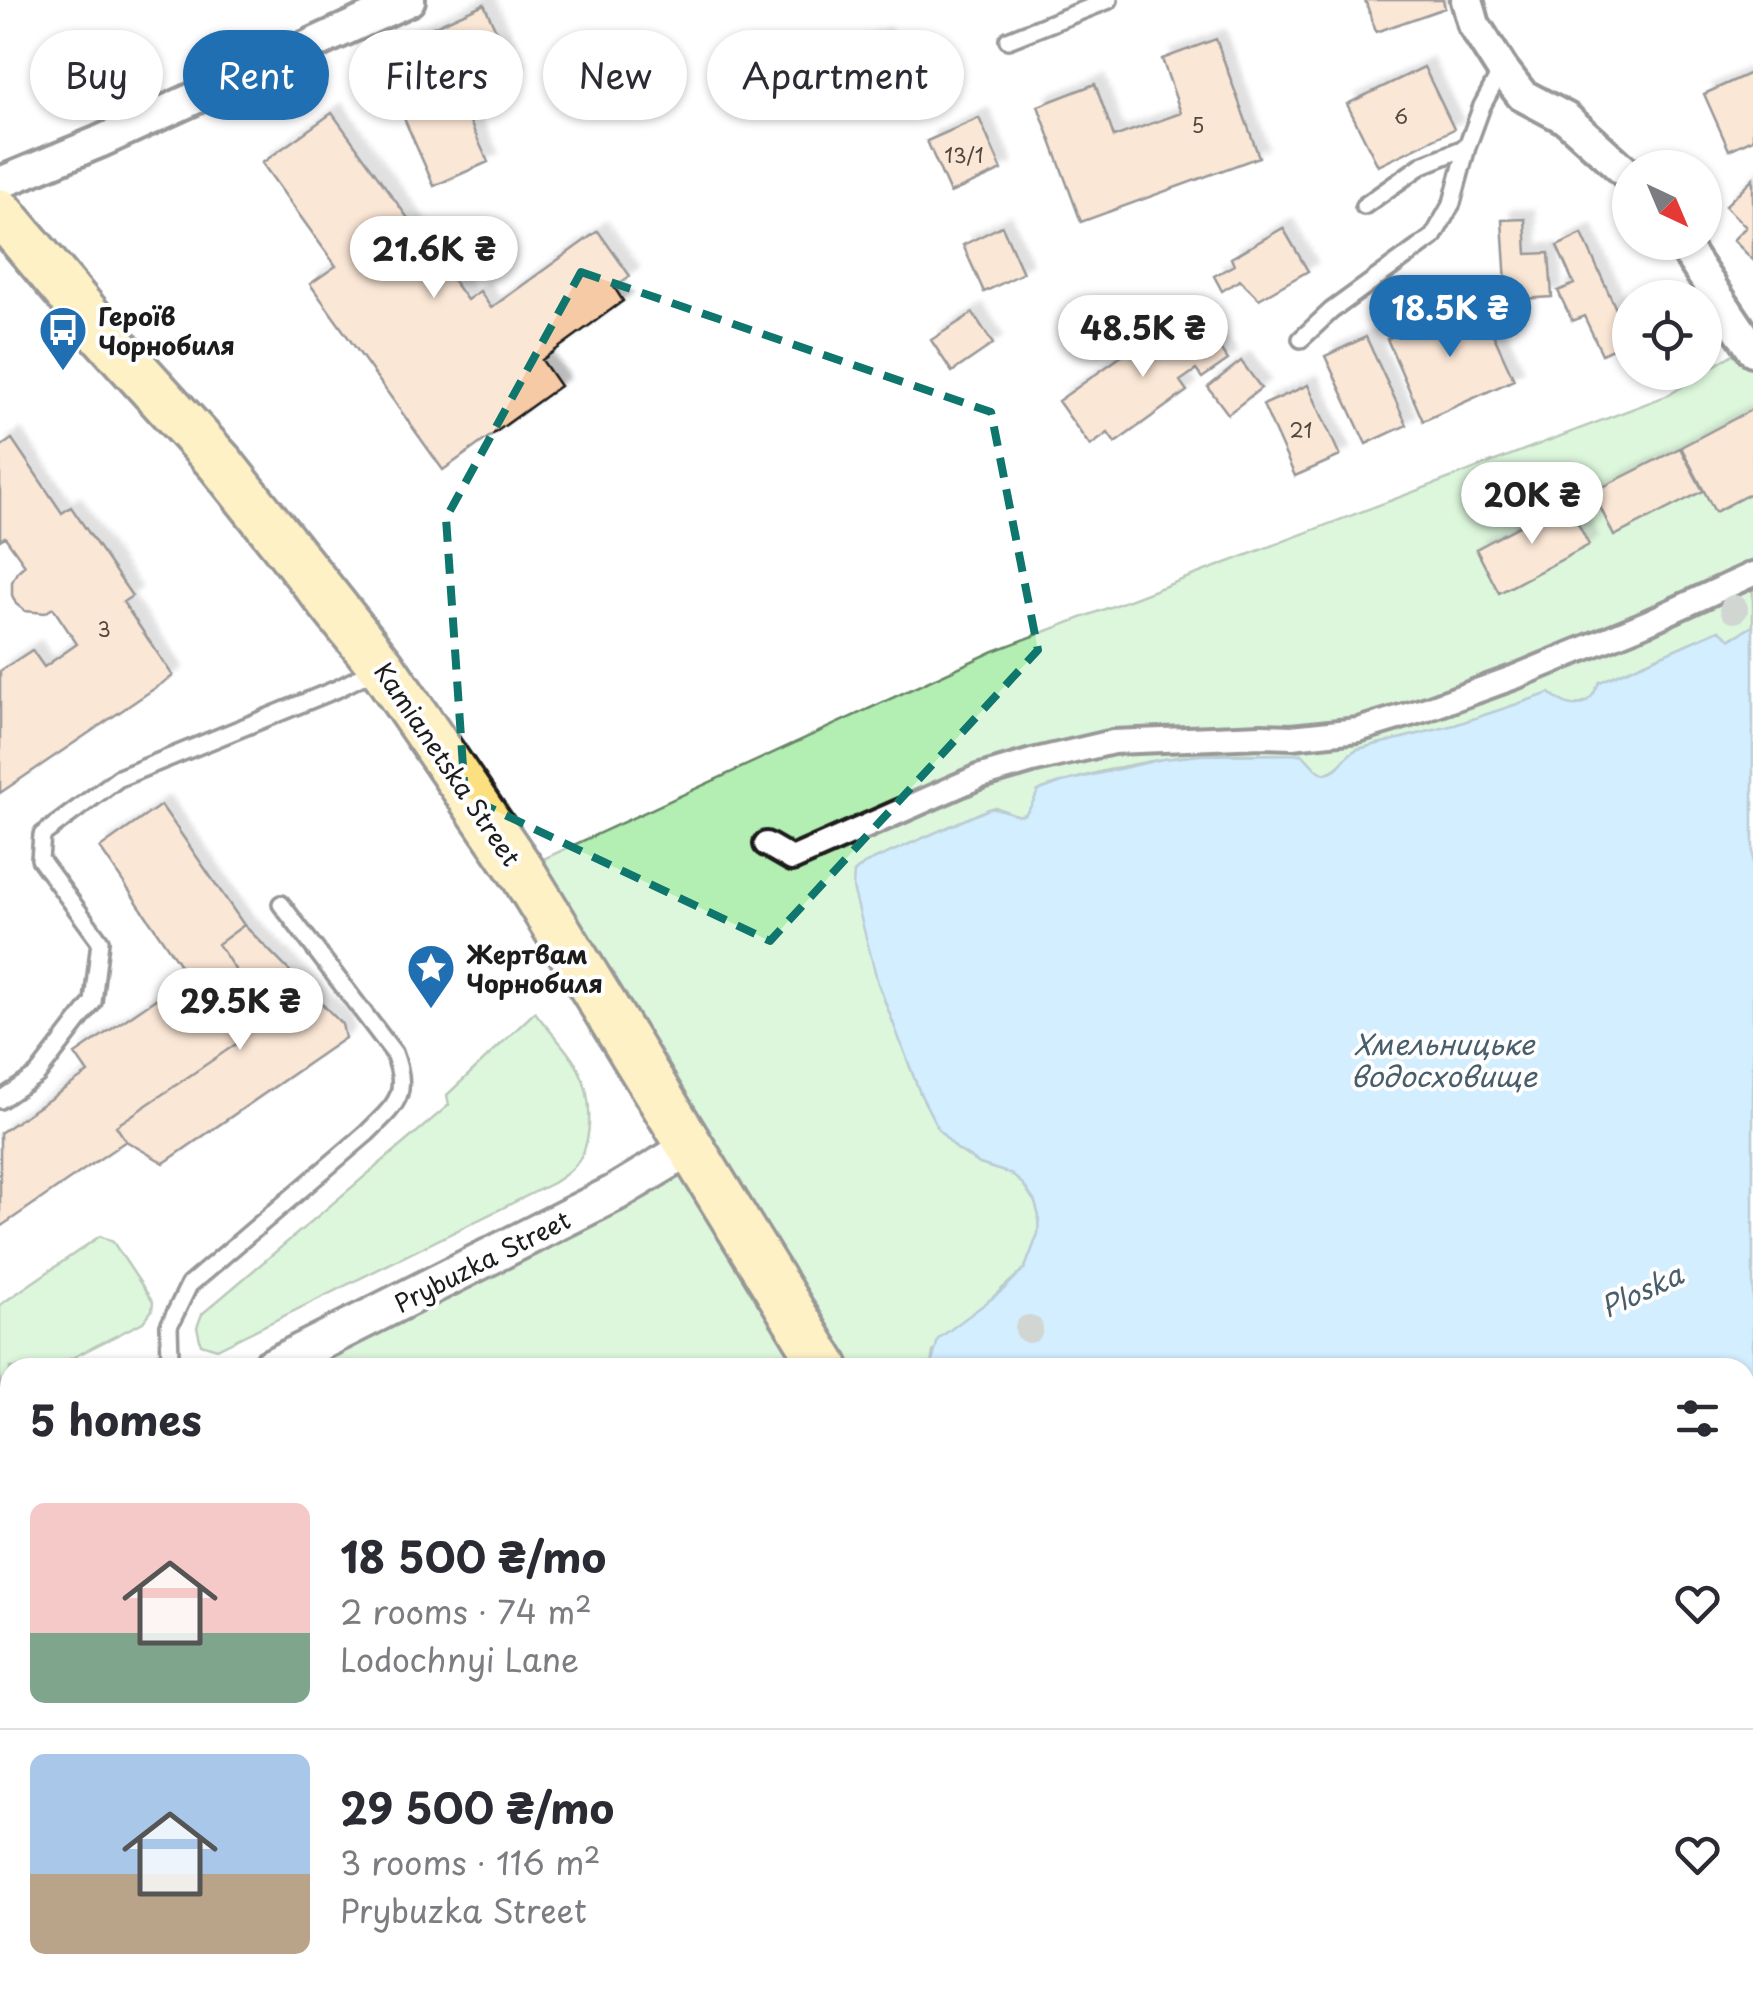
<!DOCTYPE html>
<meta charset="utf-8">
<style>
:root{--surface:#fff;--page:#f2f2f3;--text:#2b2b33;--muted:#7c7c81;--line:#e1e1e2;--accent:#1f6fb2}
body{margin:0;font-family:"Playpen Sans",sans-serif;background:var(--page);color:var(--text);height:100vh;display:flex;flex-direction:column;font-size:38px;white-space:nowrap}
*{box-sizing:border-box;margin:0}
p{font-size:32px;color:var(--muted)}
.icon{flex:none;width:55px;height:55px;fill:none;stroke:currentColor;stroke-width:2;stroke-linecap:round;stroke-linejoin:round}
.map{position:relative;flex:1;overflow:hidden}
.drawer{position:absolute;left:0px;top:1358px;width:1755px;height:642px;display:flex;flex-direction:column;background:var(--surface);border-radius:30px 30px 0 0;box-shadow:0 2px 8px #0004}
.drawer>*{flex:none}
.banner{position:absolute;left:30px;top:30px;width:1000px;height:90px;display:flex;gap:20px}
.needle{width:65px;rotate:136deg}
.buttons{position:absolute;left:1612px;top:150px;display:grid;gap:20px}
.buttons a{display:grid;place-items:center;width:110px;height:110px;border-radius:50%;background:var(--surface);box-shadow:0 2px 8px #0004;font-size:50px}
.price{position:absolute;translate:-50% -85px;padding:0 22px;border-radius:35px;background:#fff;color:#222;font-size:32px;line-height:65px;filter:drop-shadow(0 2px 5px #0008)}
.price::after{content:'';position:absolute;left:50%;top:60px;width:30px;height:22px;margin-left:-15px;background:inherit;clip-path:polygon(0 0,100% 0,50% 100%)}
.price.selected{background:var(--accent);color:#fff}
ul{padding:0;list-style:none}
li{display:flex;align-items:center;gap:30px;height:250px;padding:0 30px}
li+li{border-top:2px solid var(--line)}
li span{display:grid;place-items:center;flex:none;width:280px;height:200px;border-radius:15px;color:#555}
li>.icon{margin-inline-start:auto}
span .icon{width:120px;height:120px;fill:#fffc;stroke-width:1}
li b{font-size:42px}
h2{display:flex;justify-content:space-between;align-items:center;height:120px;padding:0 30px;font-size:42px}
.tag{padding:0 35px;border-radius:45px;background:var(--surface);box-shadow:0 2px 8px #0004;font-size:35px;line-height:90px}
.tag.selected{background:var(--accent);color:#fff}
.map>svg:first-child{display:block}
.built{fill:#fcefe4}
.green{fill:#b3eeb3;stroke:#688568;stroke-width:2.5}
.water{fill:#9ddafe;stroke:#698ea4;stroke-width:2.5}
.building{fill:#f6caa5;stroke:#1c1c1c;stroke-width:2.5;filter:url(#shadow)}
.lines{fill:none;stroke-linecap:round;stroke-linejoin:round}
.service-casing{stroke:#1c1c1c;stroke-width:22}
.pedestrian-casing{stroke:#1c1c1c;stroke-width:30}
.minor-casing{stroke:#1c1c1c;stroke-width:38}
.tertiary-casing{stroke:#1c1c1c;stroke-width:42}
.primary-casing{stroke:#1c1c1c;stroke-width:52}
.service{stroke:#fff;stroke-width:15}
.pedestrian{stroke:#fff;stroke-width:22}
.minor{stroke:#fff;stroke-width:30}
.tertiary{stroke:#fff;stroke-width:35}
.primary{stroke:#fce080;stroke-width:45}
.tree{fill:#9ba59b}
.marked{fill:none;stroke:#0f766e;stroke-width:8;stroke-dasharray:20 12;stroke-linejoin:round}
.labels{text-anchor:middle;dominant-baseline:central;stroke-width:8;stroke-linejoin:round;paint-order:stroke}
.number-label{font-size:20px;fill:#52483e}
.poi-label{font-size:25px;font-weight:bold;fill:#1c1c1c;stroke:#fff;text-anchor:start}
.street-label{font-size:25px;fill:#1c1c1c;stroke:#fff}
.water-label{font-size:28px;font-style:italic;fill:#495e6b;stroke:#fff}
</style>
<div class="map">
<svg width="1753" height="1999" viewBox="0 0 1753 1999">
<defs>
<filter id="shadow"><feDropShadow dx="9" dy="-9" stdDeviation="2.5" flood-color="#0004"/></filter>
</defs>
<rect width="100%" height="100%" fill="#fff"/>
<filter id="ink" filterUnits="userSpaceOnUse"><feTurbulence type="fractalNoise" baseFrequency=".01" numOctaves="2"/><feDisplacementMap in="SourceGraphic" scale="20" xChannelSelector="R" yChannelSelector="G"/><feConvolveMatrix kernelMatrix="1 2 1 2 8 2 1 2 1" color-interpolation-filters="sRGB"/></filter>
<g filter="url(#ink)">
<path class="built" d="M952 1990H1123L1127 1999H926Z"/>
<path class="green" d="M1753 341V626L1730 639 1719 630 1600 682 1590 700 1573 706 1538 697 1455 725 1358 749C1344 757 1341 769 1324 774L1316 769 1302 754C1268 755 1234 753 1201 755 1148 759 1093 772 1042 789 1024 815 1030 823 995 807L989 809 864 864 854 873V888L878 983 920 1093 939 1130 957 1149 980 1164 1011 1174 1023 1184 1035 1202 1039 1216 1038 1234 1025 1268 933 1352 931 1367H852L539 861 994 651 1669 395Z
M535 1012C548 1030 569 1050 579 1070 592 1095 594 1139 577 1163 571 1172 562 1177 553 1183L217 1349 201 1344 197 1327 202 1314 449 1105 447 1095Z
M686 1171 806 1368H300Z
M100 1236 113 1242 153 1302 152 1310 143 1322 54 1367 10 1368V1390L0 1395V1305Z
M10 1516V1990H854L828 1999H0V1521Z
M1160 1990H1294L1296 1999H1164Z"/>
<path class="water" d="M1753 626V1999H1297L1295 1990H1745V1368L931 1367 938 1339 1003 1290 1025 1268 1038 1234 1039 1216 1035 1202 1023 1184 1011 1174 980 1164 957 1149 939 1130 920 1093 878 983 853 888 854 873 864 864 989 809C1017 806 1020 835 1038 791L1062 782 1163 759 1201 755 1302 754 1316 769 1325 774C1344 769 1342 755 1358 749L1455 725 1538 697 1550 693C1562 703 1577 712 1590 698 1595 694 1596 687 1600 682L1719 630 1731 639Z
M10 1829V1894L0 1898V1833Z"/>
<path class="building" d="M1365 0H1443L1445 8 1376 32Z
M484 4 516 75 460 100 488 162 434 186 375 53Z
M882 37 901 103 850 118 837 75 861 68 855 45Z
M1216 39 1259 157 1081 222 1038 106 1095 84 1114 137 1181 113 1162 59Z
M1424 67 1454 129 1378 166 1347 104Z
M1753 72V139L1729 150 1704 94Z
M332 113 467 300 480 291 491 308 598 231 630 276 614 287 623 301 542 360 560 386 443 470 310 284 336 266 262 163Z
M979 118 1002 170 950 193 927 141Z
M1753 178V260L1733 240 1746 227 1725 206Z
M1525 219 1527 254 1549 253 1552 297 1507 300 1502 220Z
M1002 226 1023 273 984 292 963 245Z
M1283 228 1308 271 1259 299 1240 280 1222 291 1214 276 1234 265 1231 258Z
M1582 234 1630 340 1602 354 1584 316 1572 321 1558 291 1574 284 1557 246Z
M1477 299 1514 380 1423 421 1387 339Z
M1191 307 1228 360 1202 378 1196 370 1180 381 1187 391 1115 443 1108 433 1090 446 1058 401Z
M973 313 993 344 952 372 931 340Z
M1366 337 1407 425 1366 444 1325 356Z
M1241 361 1261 388 1228 414 1208 387Z
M1308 385 1340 456 1295 476 1263 405Z
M1753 409V492L1715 512 1681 447Z
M12 439 62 513 71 507 132 596 123 602 173 676 0 793V671L32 650 44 667 77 644 53 608 45 613 25 611 16 604 12 595V582L17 572 25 565 5 537 0 540V447Z
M1680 448 1703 491 1614 536 1593 492Z
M1566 501 1589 545 1499 593 1476 549Z
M161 805 244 925 218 944 246 986 219 1005 242 1040 116 1126 126 1141 0 1227V1133L88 1073 75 1054 188 977 100 848Z
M244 925 342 1024 345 1038 164 1163 126 1141 116 1126 242 1040 219 1005 246 986 218 944Z"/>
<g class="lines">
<g class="service-casing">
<path id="service" d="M1008 40 1109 0
M1364 206 1422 165 1467 147
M1301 339 1331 311 1433 237 1452 203 1467 147 1482 106 1502 69
M0 1100 37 1075 93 1002 100 941 40 859 42 835 119 778 337 689 378 668
M175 1368 170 1358 169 1326 189 1285 367 1133C396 1104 410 1095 394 1053L281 904"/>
</g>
<g class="pedestrian-casing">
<path id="pedestrian" d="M766 844 792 859 978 777 1032 761 1113 742 1262 736 1292 737 1358 730 1427 709 1515 677 1646 623 1753 574"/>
</g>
<g class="minor-casing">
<path id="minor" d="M1467 0 1474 25 1502 69 1522 95 1567 119 1630 176
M0 183 99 142 409 0
M1681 242 1753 350
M887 1999 913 1990"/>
</g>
<g class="tertiary-casing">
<path id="tertiary" d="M269 1368 615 1193 691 1147
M0 1501 10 1496"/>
</g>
<g class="primary-casing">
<path id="primary" d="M0 212 102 333 220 463 382 667 522 872 826 1368
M1143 1990 1147 1999"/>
</g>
<use href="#service" class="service"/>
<use href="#pedestrian" class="pedestrian"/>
<use href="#minor" class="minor"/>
<use href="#tertiary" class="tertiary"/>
<use href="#primary" class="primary"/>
</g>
<g class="tree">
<circle cx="1734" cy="609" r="14"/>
<circle cx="1029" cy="1329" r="14"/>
</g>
</g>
<path d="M0 0H1753V1999H0ZM581 272 991 412 1038 650 770 941 465 796 446 518Z" fill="#fff" fill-opacity=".55" fill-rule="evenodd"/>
<path class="marked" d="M581 272 991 412 1038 650 770 941 465 796 446 518Z"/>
<defs>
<g id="bus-pin" transform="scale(2.5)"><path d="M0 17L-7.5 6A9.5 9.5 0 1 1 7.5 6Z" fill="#1f6fb2" stroke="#fff"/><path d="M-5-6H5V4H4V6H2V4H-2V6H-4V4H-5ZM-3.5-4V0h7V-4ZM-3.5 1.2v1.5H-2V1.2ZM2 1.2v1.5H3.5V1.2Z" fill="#fff"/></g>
<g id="sight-pin" transform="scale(2.5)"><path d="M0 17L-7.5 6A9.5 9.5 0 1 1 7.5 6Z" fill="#1f6fb2" stroke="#fff"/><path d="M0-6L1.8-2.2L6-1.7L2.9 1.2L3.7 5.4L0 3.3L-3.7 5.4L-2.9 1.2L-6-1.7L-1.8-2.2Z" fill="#fff"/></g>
</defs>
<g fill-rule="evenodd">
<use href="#bus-pin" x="63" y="330"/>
<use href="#sight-pin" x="431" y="968"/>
</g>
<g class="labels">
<g class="number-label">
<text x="1401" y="116">6</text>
<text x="1198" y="125">5</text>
<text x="964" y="155">13/1</text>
<text x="1301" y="430">21</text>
<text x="104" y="629">3</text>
</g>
<g class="poi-label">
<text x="98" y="316">Героїв<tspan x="98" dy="29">Чорнобиля</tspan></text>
<text x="466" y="954">Жертвам<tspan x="466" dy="29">Чорнобиля</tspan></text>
</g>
<g class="street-label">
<text transform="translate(448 764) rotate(56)">Kamianetska Street</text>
<text transform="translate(482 1261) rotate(-27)">Prybuzka Street</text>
</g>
<g class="water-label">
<text x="1444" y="1043">Хмельницьке<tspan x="1444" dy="32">водосховище</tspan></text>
<text transform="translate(1641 1290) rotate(-25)">Ploska</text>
</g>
</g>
</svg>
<div class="buttons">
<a><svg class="needle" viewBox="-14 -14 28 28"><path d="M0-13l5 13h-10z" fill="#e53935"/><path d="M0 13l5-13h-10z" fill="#7c7c81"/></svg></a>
<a><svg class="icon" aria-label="locate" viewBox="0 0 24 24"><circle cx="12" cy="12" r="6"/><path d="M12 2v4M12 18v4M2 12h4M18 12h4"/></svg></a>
</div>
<b class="price" style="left:434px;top:301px">21.6K ₴</b>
<b class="price selected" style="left:1450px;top:360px">18.5K ₴</b>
<b class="price" style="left:1143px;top:380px">48.5K ₴</b>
<b class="price" style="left:1532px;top:547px">20K ₴</b>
<b class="price" style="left:240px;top:1053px">29.5K ₴</b>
<div class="banner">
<a class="tag">Buy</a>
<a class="tag selected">Rent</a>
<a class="tag">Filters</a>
<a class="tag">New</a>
<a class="tag">Apartment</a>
</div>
<section class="drawer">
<h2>5 homes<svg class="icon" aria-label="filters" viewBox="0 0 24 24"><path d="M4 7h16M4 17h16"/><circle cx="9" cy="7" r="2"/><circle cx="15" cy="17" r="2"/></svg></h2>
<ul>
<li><span style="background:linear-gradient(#f6c9c9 65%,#7fa58c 0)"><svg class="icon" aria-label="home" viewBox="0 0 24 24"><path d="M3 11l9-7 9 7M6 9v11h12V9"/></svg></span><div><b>18 500 ₴/mo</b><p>2 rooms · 74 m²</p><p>Lodochnyi Lane</p></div><svg class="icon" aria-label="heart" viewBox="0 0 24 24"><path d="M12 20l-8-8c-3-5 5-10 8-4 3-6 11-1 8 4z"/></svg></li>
<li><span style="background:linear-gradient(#a9c7e8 60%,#b9a48a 0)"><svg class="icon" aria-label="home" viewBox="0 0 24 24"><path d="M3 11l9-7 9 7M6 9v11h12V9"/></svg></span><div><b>29 500 ₴/mo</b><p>3 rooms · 116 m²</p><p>Prybuzka Street</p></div><svg class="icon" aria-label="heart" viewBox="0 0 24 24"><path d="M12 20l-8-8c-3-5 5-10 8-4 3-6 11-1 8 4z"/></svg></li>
</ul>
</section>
</div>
